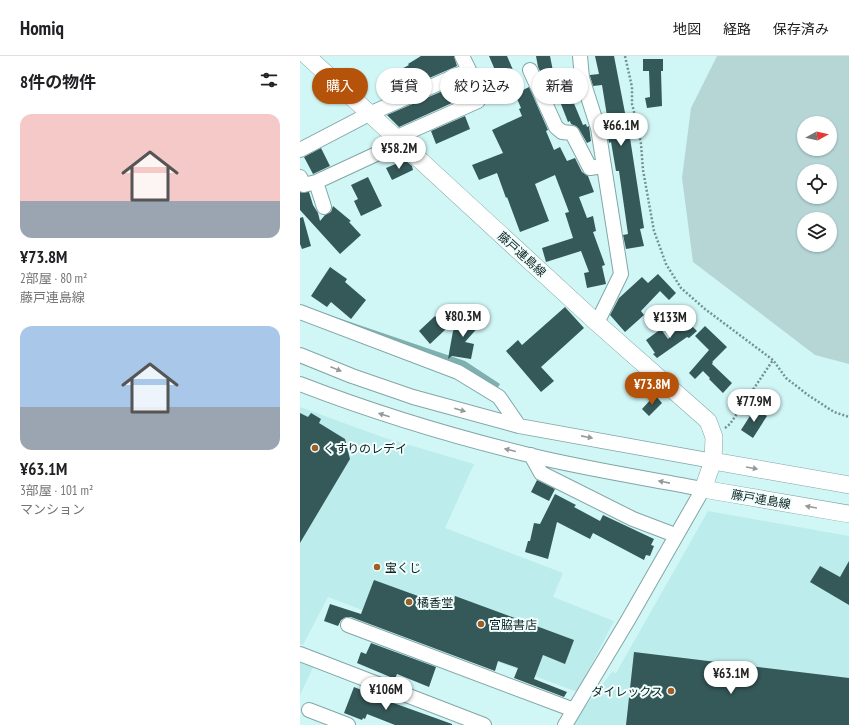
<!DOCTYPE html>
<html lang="ja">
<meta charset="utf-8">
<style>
:root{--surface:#fff;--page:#f6f6f6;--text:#202124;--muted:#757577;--line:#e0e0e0;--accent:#b45309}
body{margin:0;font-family:"PT Sans Narrow","Noto Sans JP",sans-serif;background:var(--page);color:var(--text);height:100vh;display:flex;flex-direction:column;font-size:15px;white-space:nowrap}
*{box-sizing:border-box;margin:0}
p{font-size:13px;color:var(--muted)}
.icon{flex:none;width:22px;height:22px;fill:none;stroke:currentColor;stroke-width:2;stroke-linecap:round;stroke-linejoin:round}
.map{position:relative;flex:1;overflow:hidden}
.panel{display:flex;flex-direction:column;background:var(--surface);width:300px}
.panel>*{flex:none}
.hud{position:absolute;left:12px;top:12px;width:380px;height:36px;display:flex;gap:8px}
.needle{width:26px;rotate:82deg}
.fabs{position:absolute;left:497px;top:60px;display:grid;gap:8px}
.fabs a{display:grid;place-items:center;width:40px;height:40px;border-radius:50%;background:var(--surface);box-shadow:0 1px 3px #0004;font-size:20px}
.price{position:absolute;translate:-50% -34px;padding:0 9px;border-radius:14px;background:#fff;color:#222;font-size:13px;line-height:26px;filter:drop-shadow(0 1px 2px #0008)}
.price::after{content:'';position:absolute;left:50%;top:24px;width:12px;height:9px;margin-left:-6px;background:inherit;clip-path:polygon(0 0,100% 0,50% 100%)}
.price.on{background:var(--accent);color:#fff}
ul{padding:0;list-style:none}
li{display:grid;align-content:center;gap:8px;height:212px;padding:0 20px}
li span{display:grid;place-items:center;height:124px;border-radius:12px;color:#555}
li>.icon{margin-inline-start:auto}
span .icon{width:72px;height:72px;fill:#fffc;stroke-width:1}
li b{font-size:17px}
h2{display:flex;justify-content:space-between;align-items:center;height:48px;padding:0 20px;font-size:17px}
.tag{padding:0 14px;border-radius:18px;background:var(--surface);box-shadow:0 1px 3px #0004;font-size:14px;line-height:36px}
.tag.on{background:var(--accent);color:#fff}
header{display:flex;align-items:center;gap:24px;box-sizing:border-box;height:56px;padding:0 20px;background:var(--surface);border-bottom:1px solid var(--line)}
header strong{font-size:19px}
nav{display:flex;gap:22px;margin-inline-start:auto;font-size:14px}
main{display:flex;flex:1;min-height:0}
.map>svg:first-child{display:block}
.built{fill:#bceceb}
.green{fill:#b6d6d6;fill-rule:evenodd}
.water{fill:#7eb0af}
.building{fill:#355858}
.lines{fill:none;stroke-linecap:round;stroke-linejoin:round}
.minor-casing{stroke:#81a6a6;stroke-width:16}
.major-casing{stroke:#81a6a6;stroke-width:18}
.path{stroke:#759090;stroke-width:2.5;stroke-dasharray:2 2;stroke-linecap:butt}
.minor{stroke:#fff;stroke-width:14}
.major{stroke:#fff;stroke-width:17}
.oneway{fill:#939a9a}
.poi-dot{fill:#9d5f24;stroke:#effffe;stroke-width:1.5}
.labels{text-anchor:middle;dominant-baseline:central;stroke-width:4;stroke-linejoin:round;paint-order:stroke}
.street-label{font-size:12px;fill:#101f1f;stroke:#effffe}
.poi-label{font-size:12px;fill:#101f1f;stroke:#effffe;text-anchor:start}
</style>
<header>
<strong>Homiq</strong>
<nav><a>地図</a><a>経路</a><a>保存済み</a></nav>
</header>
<main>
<section class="panel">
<h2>8件の物件<svg class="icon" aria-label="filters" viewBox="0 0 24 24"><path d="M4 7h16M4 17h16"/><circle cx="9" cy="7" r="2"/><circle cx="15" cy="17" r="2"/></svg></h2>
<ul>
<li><span style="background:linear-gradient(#f6c9c9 70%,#9aa5b1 0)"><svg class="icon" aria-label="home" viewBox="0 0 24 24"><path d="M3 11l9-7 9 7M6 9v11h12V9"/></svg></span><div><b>¥73.8M</b><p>2部屋 · 80 m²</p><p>藤戸連島線</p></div></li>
<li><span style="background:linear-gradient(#a9c7e8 65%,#9aa5b1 0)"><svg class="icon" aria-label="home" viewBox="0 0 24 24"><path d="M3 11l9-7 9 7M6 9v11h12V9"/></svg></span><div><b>¥63.1M</b><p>3部屋 · 101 m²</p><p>マンション</p></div></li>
</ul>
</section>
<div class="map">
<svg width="549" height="669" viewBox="0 0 549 669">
<rect width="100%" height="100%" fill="#d0f7f6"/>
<path class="built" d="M0 351 82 381 174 408 145 472 263 517 253 541 314 565 277 636 28 541 3 589 0 588Z
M408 455 549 480V669H271L312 616 316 617Z
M0 602 15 607 0 639Z"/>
<path class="green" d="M417 0H549V308L515 299 393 206 382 122 391 52ZM504 67H530V93H504ZM504 115H530V141H504ZM504 163H530V189H504Z"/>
<path class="water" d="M0 249 165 305 200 328 197 333 163 310 0 255Z"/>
<path class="building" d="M121 0H154L157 10 83 42 77 28 95 19 94 17 109 9 108 8Z
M189 0H207L216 21 201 28Z
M236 0H250L253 15 241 17 238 11Z
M295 0H314L326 62H327L331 82H330L344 172 340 173 344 190 326 193 323 179 328 178 319 115H316L311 86 309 87 305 67 308 66 302 29 293 30 290 20V19L299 18Z
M343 3H363V15H361L362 50 347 52 345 42 350 41 349 15H343Z
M274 23 276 32 256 34 255 30Z
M168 24 174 37 99 71 87 59Z
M229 31 248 74 246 75 254 94 260 91 267 105 275 102 282 116 288 120 294 136 279 141 287 162 293 160 296 175 293 176 305 209 302 210 306 228 287 232 284 217 289 216 281 195 246 206 242 192 273 182 265 157 269 156 255 119 235 128 249 165 220 176 207 141 206 142 197 117 179 124 172 109 203 97 192 74 222 60 219 53 221 52 215 38Z
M270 38 283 69 286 68 287 71 289 70 291 85 287 87 279 73 276 70 271 68 270 65 268 66 259 43Z
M165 60 170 73 136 88 131 75Z
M21 92 30 110 13 118 4 101Z
M105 104 112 110 113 114 92 124 86 112Z
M68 121 82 150 61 160 54 145 58 143 51 129Z
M0 136H9L13 149 18 157 20 165 25 159 31 156 33 150 51 165 49 166 61 179 40 198 0 154Z
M3 161 11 190 2 193 0 188V162Z
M30 211 47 223 45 226 66 244 51 263 31 246 27 251 11 240Z
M358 218 376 237 369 244 360 235 341 255 344 259 325 276 310 259 319 242 342 221 348 227Z
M265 251 284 272 241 311 254 325 241 336 206 295 218 284 222 289Z
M169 258 181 268 165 286 174 288 171 303 152 300 148 303 153 275Z
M135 260 146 273 130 288 119 275Z
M386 264 397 275 389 282 387 281 357 302 353 298 355 297 346 284 361 273 368 283Z
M405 270 427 291 412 306H413L412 308 432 327 423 337 409 323 410 322 403 315 395 323 389 317 409 294 395 280Z
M355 339 362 347 349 360 342 353Z
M455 352 467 360 453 382 441 374Z
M0 357 8 361 11 357 21 363 19 367 45 383 50 403 0 487Z
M237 424 255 433 249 445 231 436Z
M255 438 276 449 274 451 300 465 303 459 354 483 351 489 354 490 350 500 346 499 344 504 293 477 290 483 257 466 248 503 225 496 228 485H230L234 467 240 468Z
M549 505V549L510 526 520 510 540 521Z
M74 524 151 552 155 540 274 584 265 608 243 599 234 623 267 636 264 641 214 622 218 612 198 605 195 615 51 561H46L41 564 38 570 24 565 30 548 61 558Z
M71 587 136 611 129 631 97 618 95 623 57 607 61 596 66 598Z
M334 596 549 622V669H326Z
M54 631 74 639V640L152 668V669H95L67 658 65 663 63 662 62 664 44 657Z"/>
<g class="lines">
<g class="minor-casing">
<path id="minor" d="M280 0 282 22 298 72 321 218 297 267
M230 14 256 71 262 76 272 77 290 112 303 110
M95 82 178 45
M0 94 69 58 169 14 162 0
M0 121 4 129 16 126 24 151
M16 126 100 87
M0 256 158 316 199 341 219 370
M0 299 52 320 113 341 219 370 413 405
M0 328C75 357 151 380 229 399 286 413 345 422 403 433L328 564 265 669
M231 399 241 417 333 463 375 479
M48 569 274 654
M0 598 184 669
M9 654 48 669"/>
</g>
<g class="major-casing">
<path id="major" d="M7 0 297 267 408 365 414 381 413 405 403 433 549 458
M413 405 549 429"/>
</g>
<path class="path" d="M325 0 332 31V48L338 71 341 88 343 114 354 175 366 208 381 232 405 253 473 304 486 322 508 339 534 356 549 361
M425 372 430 368 473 304"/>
<use href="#minor" class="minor"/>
<use href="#major" class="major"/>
</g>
<defs><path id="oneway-solid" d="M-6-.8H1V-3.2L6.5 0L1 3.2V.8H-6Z"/></defs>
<g class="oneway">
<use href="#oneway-solid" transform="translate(36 313) rotate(22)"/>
<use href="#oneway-solid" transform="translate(160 354) rotate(16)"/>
<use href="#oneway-solid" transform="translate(84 359) rotate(-162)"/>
<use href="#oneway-solid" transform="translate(287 381) rotate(11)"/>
<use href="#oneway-solid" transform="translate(210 394) rotate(-166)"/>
<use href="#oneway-solid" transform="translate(452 412) rotate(10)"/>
<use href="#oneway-solid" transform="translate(364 426) rotate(-169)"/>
<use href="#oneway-solid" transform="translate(511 451) rotate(-170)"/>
</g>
<g class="poi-dot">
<circle cx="15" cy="392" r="4"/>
<circle cx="77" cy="511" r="4"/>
<circle cx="109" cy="546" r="4"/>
<circle cx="181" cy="568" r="4"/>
<circle cx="371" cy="635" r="4"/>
</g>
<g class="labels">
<g class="street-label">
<text transform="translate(222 198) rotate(42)">藤戸連島線</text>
<text transform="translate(461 443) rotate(10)">藤戸連島線</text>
</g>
<g class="poi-label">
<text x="23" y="392">くすりのレデイ</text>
<text x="85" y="511">宝くじ</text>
<text x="117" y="546">橘香堂</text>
<text x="189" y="568">宮脇書店</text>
<text x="363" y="635" text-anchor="end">ダイレックス</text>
</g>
</g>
</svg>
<div class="fabs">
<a><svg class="needle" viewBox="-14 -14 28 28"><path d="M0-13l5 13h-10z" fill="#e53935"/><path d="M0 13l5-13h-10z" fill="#757577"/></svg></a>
<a><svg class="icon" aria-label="locate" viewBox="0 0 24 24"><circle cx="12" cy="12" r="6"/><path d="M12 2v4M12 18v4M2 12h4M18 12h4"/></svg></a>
<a><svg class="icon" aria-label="layers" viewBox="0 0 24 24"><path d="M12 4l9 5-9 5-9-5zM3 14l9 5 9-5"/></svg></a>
</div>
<b class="price" style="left:321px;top:91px">¥66.1M</b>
<b class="price" style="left:99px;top:114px">¥58.2M</b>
<b class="price" style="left:163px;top:282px">¥80.3M</b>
<b class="price" style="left:370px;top:283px">¥133M</b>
<b class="price on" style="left:352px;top:350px">¥73.8M</b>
<b class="price" style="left:454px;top:367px">¥77.9M</b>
<b class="price" style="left:431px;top:639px">¥63.1M</b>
<b class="price" style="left:86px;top:655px">¥106M</b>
<div class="hud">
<a class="tag on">購入</a>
<a class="tag">賃貸</a>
<a class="tag">絞り込み</a>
<a class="tag">新着</a>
</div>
</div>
</main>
